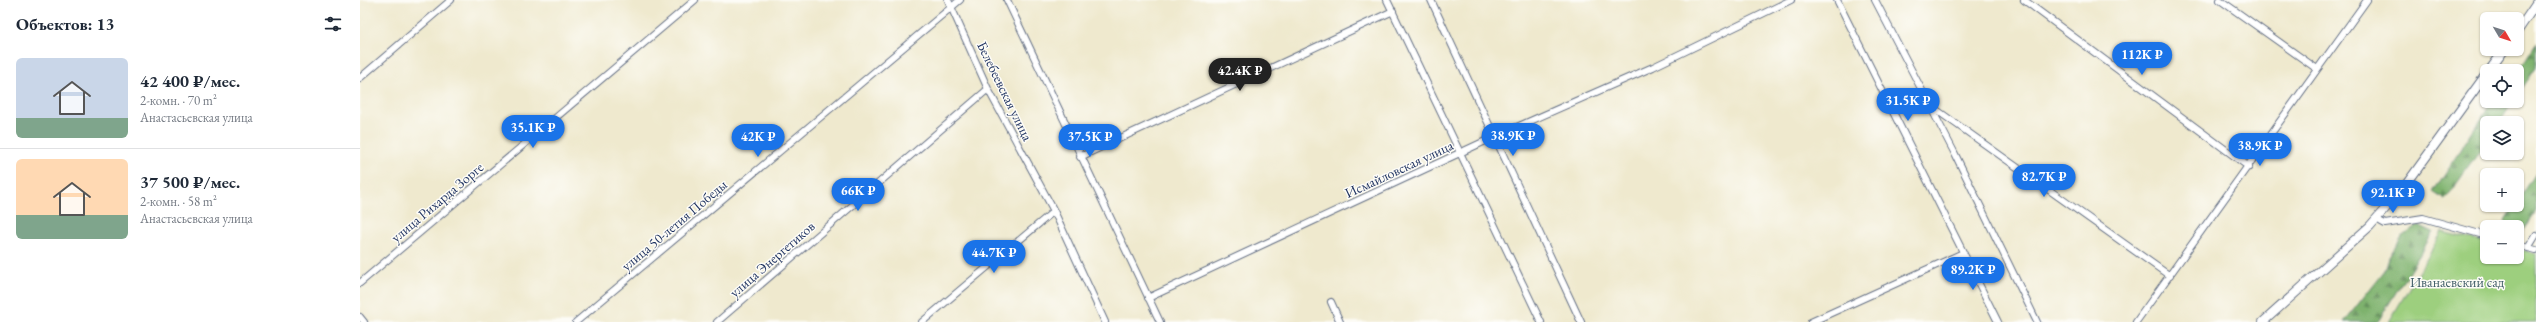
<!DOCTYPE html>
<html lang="ru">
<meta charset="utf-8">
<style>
:root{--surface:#fff;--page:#f6f6f7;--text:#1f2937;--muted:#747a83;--line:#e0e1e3;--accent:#1a73e8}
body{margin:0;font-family:"EB Garamond",serif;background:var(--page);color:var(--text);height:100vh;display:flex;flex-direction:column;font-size:15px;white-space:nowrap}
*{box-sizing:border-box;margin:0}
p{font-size:13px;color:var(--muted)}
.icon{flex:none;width:22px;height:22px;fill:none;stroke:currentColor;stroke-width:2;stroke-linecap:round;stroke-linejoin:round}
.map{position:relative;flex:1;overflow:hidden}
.details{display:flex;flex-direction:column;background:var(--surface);width:360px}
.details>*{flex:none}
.needle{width:26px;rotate:129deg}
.buttons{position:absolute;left:2120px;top:12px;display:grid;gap:8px}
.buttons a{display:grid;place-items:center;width:44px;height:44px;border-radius:6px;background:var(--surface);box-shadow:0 1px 3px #0004;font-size:20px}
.price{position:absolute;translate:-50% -34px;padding:0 9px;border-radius:14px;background:var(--accent);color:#fff;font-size:13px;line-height:26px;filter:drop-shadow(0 1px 2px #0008)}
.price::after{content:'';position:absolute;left:50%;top:24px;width:12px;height:9px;margin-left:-6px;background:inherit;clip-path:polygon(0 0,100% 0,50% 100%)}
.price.on{background:#222;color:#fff}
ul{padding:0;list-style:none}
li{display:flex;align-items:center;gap:12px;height:100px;padding:0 16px}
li+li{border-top:1px solid var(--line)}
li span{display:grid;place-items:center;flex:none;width:112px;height:80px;border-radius:6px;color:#555}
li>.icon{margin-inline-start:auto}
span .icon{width:48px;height:48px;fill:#fffc;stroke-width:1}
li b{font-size:17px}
h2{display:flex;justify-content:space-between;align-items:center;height:48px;padding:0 16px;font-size:17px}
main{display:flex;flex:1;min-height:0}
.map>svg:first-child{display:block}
.forest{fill:url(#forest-firs);stroke:#4c7066}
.park{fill:#9dcf7e;stroke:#5c7f6e}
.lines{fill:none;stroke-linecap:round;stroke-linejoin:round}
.minor-casing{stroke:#657085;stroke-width:8}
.tertiary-casing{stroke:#657085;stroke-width:10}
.minor{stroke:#fff;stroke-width:6}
.tertiary{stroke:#fff;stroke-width:8}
.labels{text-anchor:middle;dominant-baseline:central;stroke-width:3;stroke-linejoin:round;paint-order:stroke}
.street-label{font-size:14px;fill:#1b2f5e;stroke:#fdfcf7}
.park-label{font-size:14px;fill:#425f68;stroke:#fdfcf7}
</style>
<main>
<section class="details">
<h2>Объектов: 13<svg class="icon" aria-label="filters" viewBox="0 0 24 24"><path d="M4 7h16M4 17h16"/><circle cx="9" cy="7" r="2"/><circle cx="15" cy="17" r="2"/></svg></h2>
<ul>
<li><span style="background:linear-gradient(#c9d6e8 75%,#7fa58c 0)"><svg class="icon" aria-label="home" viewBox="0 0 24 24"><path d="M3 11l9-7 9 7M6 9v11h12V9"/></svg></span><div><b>42 400 ₽/мес.</b><p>2-комн. · 70 m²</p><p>Анастасьевская улица</p></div></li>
<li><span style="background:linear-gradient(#ffd9b3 70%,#7fa58c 0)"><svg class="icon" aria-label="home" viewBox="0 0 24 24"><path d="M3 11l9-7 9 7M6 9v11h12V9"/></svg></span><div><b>37 500 ₽/мес.</b><p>2-комн. · 58 m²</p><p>Анастасьевская улица</p></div></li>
</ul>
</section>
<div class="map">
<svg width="2176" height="322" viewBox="0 0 2176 322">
<defs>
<pattern id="forest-firs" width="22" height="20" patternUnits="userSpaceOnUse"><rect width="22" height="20" fill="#7eb26d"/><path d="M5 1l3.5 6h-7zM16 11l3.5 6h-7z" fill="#66915d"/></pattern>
</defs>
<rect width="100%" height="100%" fill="#fdfcf7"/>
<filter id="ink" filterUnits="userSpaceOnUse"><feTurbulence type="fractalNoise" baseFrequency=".025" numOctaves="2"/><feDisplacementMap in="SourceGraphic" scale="8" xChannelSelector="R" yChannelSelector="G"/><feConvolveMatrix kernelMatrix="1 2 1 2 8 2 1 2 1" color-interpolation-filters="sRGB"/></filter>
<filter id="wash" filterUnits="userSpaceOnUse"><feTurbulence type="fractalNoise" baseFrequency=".012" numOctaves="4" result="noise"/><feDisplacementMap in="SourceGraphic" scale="16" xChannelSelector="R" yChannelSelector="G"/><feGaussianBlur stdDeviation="0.9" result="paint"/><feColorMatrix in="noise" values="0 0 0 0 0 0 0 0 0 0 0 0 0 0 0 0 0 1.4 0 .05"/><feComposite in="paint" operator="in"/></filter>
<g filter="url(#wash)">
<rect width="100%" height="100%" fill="#efe9ce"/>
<path class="forest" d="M2176 43V68L2157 96V71H2154L2164 62Z
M2132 101H2154L2139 123H2127V141L2085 200 2073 192Z
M2176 173V211L2163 231H2157V227H2151L2145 221Z
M2058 225 2073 232 2019 320 2017 322H1984L2025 270 2029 257 2041 238Z"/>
<path class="park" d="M2082 232 2127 243V257H2157V249L2176 253V322H2029Z"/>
</g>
<g filter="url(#ink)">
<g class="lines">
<g class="minor-casing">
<path id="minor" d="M588 0 628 89 694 211 745 322
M647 0 800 322
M1027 0 1181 322
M1071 0 1221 322
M1477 0 1638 322
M1515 0 1594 152 1677 322
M1664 0 1889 167
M1860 0 1957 69
M0 78 91 0
M1571 106 1810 276
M720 157 1033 11
M2016 219 2025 224 2063 218 2127 236
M2157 245 2176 250
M2168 248 2176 235
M0 283 335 0
M788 298 1134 137 1293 67 1431 0
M971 302 980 322
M0 317 4 322
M216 322 600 0
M357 322 628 89
M562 322 694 211
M1451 322 1603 253
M1776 322 2007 0"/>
</g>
<g class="tertiary-casing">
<path id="tertiary" d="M2157 32 2176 4
M2129 71 2145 49
M1903 322 2010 226 2045 186 2127 73"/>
</g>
<use href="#minor" class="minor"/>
<use href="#tertiary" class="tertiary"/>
</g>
</g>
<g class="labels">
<g class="street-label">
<text transform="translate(645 91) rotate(64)">Белебеевская улица</text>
<text transform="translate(1039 169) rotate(-25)">Исмайловская улица</text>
<text transform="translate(77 202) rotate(-40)">улица Рихарда Зорге</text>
<text transform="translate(314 225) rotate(-40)">улица 50-летия Победы</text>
<text transform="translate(412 259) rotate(-41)">улица Энергетиков</text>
</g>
<g class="park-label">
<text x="2097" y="282">Иванаевский сад</text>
</g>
</g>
</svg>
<div class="buttons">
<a><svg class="needle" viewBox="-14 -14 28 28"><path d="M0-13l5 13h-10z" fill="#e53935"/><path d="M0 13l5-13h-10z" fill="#747a83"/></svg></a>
<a><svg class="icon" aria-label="locate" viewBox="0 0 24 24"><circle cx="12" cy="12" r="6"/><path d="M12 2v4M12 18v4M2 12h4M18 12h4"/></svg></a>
<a><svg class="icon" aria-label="layers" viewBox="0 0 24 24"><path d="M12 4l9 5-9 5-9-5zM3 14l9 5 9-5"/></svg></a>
<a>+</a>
<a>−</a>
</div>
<b class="price" style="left:1782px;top:76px">112K ₽</b>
<b class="price on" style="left:880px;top:92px">42.4K ₽</b>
<b class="price" style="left:1548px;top:122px">31.5K ₽</b>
<b class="price" style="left:173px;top:149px">35.1K ₽</b>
<b class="price" style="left:1153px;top:157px">38.9K ₽</b>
<b class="price" style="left:398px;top:158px">42K ₽</b>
<b class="price" style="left:730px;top:158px">37.5K ₽</b>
<b class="price" style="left:1900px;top:167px">38.9K ₽</b>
<b class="price" style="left:1684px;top:198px">82.7K ₽</b>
<b class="price" style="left:498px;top:212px">66K ₽</b>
<b class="price" style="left:2033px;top:214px">92.1K ₽</b>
<b class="price" style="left:634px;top:274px">44.7K ₽</b>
<b class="price" style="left:1613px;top:291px">89.2K ₽</b>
</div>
</main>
